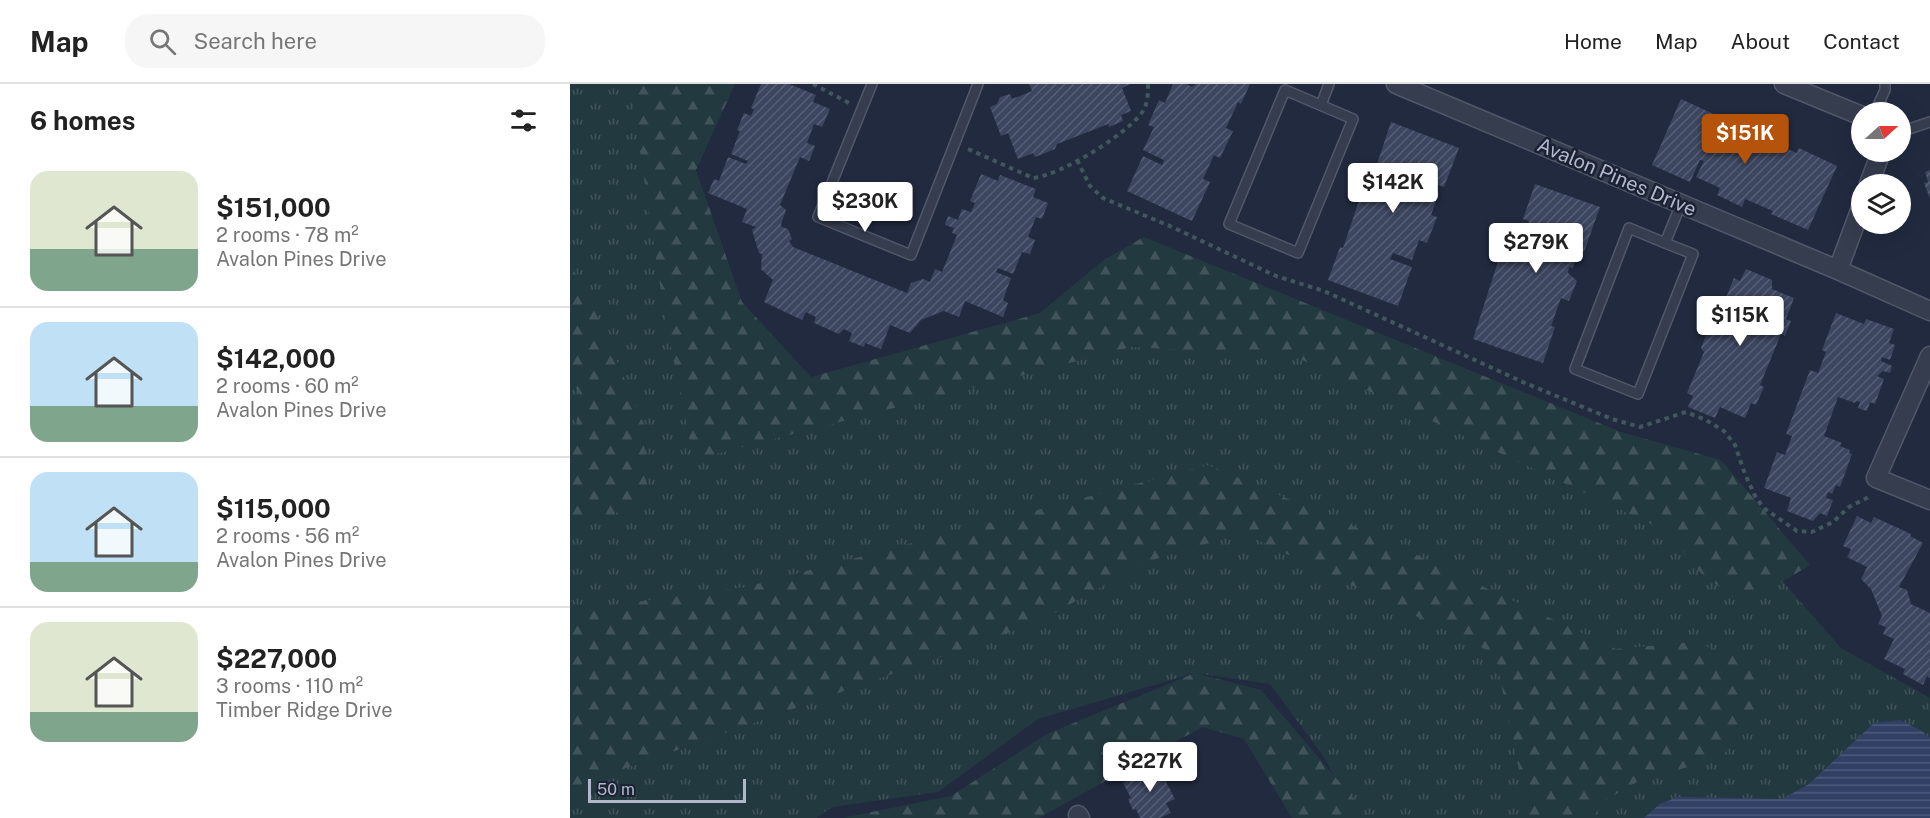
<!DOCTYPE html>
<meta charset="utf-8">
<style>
:root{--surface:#fff;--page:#f6f6f6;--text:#222;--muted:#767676;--line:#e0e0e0;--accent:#b45309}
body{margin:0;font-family:"Public Sans",sans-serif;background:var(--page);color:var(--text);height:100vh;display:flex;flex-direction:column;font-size:22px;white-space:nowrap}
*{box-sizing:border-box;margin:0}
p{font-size:20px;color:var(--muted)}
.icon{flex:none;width:33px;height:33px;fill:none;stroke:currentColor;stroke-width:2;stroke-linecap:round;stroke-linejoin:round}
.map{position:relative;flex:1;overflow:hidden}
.sheet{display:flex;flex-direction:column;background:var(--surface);width:570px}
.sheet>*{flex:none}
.needle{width:39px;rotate:69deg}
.fabs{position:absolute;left:1281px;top:18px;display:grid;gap:12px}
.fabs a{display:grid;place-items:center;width:60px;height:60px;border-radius:50%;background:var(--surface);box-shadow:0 6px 24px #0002;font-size:30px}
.scale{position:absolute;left:18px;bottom:15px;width:158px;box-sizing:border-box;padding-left:6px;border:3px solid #b2b8ca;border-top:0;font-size:16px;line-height:21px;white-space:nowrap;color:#b2b8ca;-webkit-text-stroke:4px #1b2234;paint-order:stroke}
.price{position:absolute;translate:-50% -51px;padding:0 14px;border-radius:6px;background:#fff;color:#222;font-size:20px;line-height:39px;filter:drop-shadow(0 2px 3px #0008)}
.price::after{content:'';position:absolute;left:50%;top:36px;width:18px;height:14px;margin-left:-9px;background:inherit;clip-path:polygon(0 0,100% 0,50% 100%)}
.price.on{background:var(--accent);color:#fff}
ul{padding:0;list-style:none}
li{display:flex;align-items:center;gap:18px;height:150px;padding:0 30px}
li+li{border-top:2px solid var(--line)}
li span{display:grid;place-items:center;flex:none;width:168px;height:120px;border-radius:18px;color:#555}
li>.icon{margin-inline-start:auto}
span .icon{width:72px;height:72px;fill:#fffc;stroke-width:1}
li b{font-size:26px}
h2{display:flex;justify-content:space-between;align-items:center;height:72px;padding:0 30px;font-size:26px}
header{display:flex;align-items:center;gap:36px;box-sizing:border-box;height:84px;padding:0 30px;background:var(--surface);border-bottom:2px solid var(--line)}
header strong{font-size:28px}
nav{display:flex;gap:33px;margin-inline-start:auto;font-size:21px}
.search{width:420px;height:54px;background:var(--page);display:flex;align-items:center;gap:15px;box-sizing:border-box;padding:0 21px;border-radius:24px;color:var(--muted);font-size:22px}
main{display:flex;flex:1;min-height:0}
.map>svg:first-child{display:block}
.grass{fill:url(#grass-tufts)}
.forest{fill:url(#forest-firs)}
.water{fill:url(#water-rules)}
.building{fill:url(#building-hatch)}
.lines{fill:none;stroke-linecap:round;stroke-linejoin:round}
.service-casing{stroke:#51586a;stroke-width:12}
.minor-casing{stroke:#51586a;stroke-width:21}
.path{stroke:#42565d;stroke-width:4;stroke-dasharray:4.5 4.5;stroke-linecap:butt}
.service{stroke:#363d4f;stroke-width:9}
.minor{stroke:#363d4f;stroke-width:18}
.labels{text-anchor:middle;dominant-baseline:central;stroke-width:5;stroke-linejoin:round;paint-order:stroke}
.street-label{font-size:20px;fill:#b2b8ca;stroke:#1b2234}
</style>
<header>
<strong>Map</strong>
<div class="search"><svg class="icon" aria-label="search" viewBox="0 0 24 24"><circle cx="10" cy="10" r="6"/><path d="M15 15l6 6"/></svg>Search here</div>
<nav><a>Home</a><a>Map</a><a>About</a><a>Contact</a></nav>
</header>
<main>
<section class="sheet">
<h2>6 homes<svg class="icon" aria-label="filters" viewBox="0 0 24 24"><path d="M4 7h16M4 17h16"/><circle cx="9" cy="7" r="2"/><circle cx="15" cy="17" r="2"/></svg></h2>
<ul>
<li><span style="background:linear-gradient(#dfe7d0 65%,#7fa58c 0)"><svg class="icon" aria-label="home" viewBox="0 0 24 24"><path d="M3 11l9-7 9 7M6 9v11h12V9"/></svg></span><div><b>$151,000</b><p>2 rooms · 78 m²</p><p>Avalon Pines Drive</p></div></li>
<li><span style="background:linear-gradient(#bfe0f5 70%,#7fa58c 0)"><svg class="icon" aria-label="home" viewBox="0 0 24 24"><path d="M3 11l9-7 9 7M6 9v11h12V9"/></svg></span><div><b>$142,000</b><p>2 rooms · 60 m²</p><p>Avalon Pines Drive</p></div></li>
<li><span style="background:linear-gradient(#bfe0f5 75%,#7fa58c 0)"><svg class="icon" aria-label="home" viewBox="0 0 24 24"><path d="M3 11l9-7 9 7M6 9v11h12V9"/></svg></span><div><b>$115,000</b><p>2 rooms · 56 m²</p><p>Avalon Pines Drive</p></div></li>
<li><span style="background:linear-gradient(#dfe7d0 75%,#7fa58c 0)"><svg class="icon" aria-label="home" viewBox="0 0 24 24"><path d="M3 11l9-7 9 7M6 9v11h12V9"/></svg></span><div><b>$227,000</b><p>3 rooms · 110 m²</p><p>Timber Ridge Drive</p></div></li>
</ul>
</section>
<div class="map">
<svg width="1360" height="734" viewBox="0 0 1360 734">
<defs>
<pattern id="grass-tufts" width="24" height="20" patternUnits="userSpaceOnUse" patternTransform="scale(1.5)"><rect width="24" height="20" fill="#233940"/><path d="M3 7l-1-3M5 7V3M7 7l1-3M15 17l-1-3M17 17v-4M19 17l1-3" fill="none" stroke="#41545a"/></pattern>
<pattern id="forest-firs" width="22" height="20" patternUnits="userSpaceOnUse" patternTransform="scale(1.5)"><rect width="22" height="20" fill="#233940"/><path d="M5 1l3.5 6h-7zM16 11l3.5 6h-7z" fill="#41545a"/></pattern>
<pattern id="water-rules" width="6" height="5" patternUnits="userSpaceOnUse" patternTransform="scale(1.5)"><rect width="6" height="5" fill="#324066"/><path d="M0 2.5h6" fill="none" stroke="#4d5a7b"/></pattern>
<pattern id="building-hatch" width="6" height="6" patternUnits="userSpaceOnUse" patternTransform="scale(1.5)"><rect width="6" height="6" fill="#3d4660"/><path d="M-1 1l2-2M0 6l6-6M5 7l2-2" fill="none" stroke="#575f75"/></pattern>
</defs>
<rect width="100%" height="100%" fill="#212a3f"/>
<path class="grass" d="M0 0H104L156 350 541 235 729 256 1160 437 1271 564 1360 614V734H786L754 673 700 600 625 589 468 635 368 708 262 723 246 734H0Z"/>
<path class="forest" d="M60 0H165L126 86 172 218 241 293 470 229 535 175 574 153 1051 348 1151 376 1240 481 1174 521 1131 489 1096 447 724 272 561 263 134 373 120 358 94 228Z
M0 179 30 238 74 340 76 409 39 434 0 439V380L11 313 0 293Z
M638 381 797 448 1046 565 1122 558 1178 576 1195 624 1151 673 1067 698 1029 720 1027 734H959L925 570 673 449 576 478 466 539 0 704V527L176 503Z
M625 589 691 606 800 734H722L674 655 632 643 469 734H272L381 712 477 650Z"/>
<path class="water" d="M1330 636 1352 647 1360 654V734H1074L1090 720 1108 713 1212 715 1239 700 1304 639Z"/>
<path class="building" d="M191 0H219L246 11 243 18 260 25 252 43 244 40 237 59 245 62 239 77 230 73 210 121 216 126 211 140 212 143 218 145 222 155 219 157 223 163 337 209 341 199 353 195 360 198 365 185 372 188 387 151 382 149 384 144 375 141 378 132 388 136 392 125 401 128 405 119 400 117 411 90 428 97 430 91 466 105 463 113 478 119 472 135 466 133 458 153 465 156 460 170 452 168 443 190 428 184 426 188 441 194 433 216 438 219 433 233 395 217 389 233 374 227 351 236 340 249 320 241 311 265 295 259 294 263 279 257 282 249 274 245 269 250 244 239 246 233 236 228 232 236 194 218 203 196 191 185 192 170 189 169 182 146 186 143 172 138 177 125 138 109 144 95 149 97 158 73 176 80 178 77 161 70 170 47 167 46 174 29 181 32 184 25 181 24Z
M459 0H560L552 4 561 27 551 31 553 37 539 43 538 40 487 60 485 65 465 73 463 69 448 75 438 49 431 52 420 23 427 20 430 13 440 10 442 15 462 7Z
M603 0H616L622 3 626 0H680L671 20 668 18 656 44 663 47 650 74 644 71 633 95 640 98 622 137 557 107 573 72 592 81 594 76 573 66 584 43 578 41 589 16 595 19Z
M1111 15 1150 33 1148 35 1170 45 1173 38 1199 50 1202 58 1227 69 1229 64 1267 82 1238 146 1201 130 1203 127 1175 115 1172 123 1147 111 1150 104 1126 93 1134 77 1130 76 1120 98 1082 81Z
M821 38 889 64 874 103 855 96 853 103 869 109 861 131 867 133 857 159 849 156 842 176 823 169 820 175 842 183 828 222 758 196 770 163 773 164 795 99 800 101Z
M1360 86V115L1354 99 1358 98 1355 88Z
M965 100 1030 123 1014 168 1009 166 1003 184 999 183 998 189 1007 197 999 217 991 214 981 242 985 243 973 279 903 255 933 162 938 164 946 141 964 148 971 145 958 141 959 137 953 135Z
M1176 185 1202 196V205L1224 214 1216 235 1221 237 1215 252 1211 250 1190 301 1194 303 1186 321 1181 319 1175 334 1150 323 1145 334 1118 323 1123 312 1117 309 1134 268 1131 264 1142 236 1146 238 1164 194 1170 197Z
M1266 229 1294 240 1296 235 1324 245 1319 259 1325 261 1320 276 1312 273 1311 277 1322 282 1320 289 1313 287 1307 292 1314 295 1305 320 1300 318 1297 327 1288 324 1290 318 1286 317 1285 319 1268 313 1254 352 1272 359 1270 362 1280 366 1279 369 1282 370 1270 403 1266 401 1262 410 1258 408 1256 414 1263 416 1257 432 1250 429 1243 437 1217 427 1221 414 1194 404 1207 368 1215 371 1222 352 1216 350 1240 286 1248 289 1256 268 1252 266Z
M1287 432 1301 439 1304 433 1341 450 1340 452 1353 459 1329 503 1337 506 1341 520 1360 529V594L1357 592 1353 601 1333 590 1335 585 1314 575 1324 555 1313 550 1316 543 1308 540 1312 532 1301 505 1291 495 1297 483 1277 473 1281 465 1273 462Z
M597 678 600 683 597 685 599 689 593 692 605 715 596 719 601 729 589 734H570L566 725 563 726 558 715 561 714 553 699Z"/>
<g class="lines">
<g class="service-casing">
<path id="service" d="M302 0 248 133 341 171 408 0
M715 6 783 35 728 169 659 140Z
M751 21 759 0
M1305 28 1315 6V0
M1330 48 1360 38
M1095 159 1123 170 1068 310 1005 285 1059 144 1095 159 1111 120"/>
</g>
<g class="minor-casing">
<path id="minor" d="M826 0 1268 186 1360 227
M1214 0 1292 32
M1299 100 1311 68
M1268 186 1292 121
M1360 272 1306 394 1360 416
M508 731 510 734"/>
</g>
<path class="path" d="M243 0 279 19
M398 65 463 94C491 91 558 50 573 27 578 19 578 9 578 0
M507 76 520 102 533 114 602 143 706 192 754 207 955 299 1042 335 1070 343 1116 328 1136 336 1154 347 1165 361 1175 390 1186 414 1195 425 1227 447 1242 448 1263 438 1279 423 1301 412"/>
<use href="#service" class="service"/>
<use href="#minor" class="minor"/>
</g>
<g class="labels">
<g class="street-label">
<text transform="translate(1047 93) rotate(23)">Avalon Pines Drive</text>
</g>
</g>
</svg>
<div class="fabs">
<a><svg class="needle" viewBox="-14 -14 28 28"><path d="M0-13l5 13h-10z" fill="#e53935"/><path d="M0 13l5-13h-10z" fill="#767676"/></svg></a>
<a><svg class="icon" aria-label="layers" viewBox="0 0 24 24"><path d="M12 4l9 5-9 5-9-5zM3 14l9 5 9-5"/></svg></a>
</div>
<div class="scale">50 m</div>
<b class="price on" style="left:1175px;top:81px">$151K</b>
<b class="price" style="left:823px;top:130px">$142K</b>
<b class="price" style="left:295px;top:149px">$230K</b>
<b class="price" style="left:966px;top:190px">$279K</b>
<b class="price" style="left:1170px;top:263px">$115K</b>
<b class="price" style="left:580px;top:709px">$227K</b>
</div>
</main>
